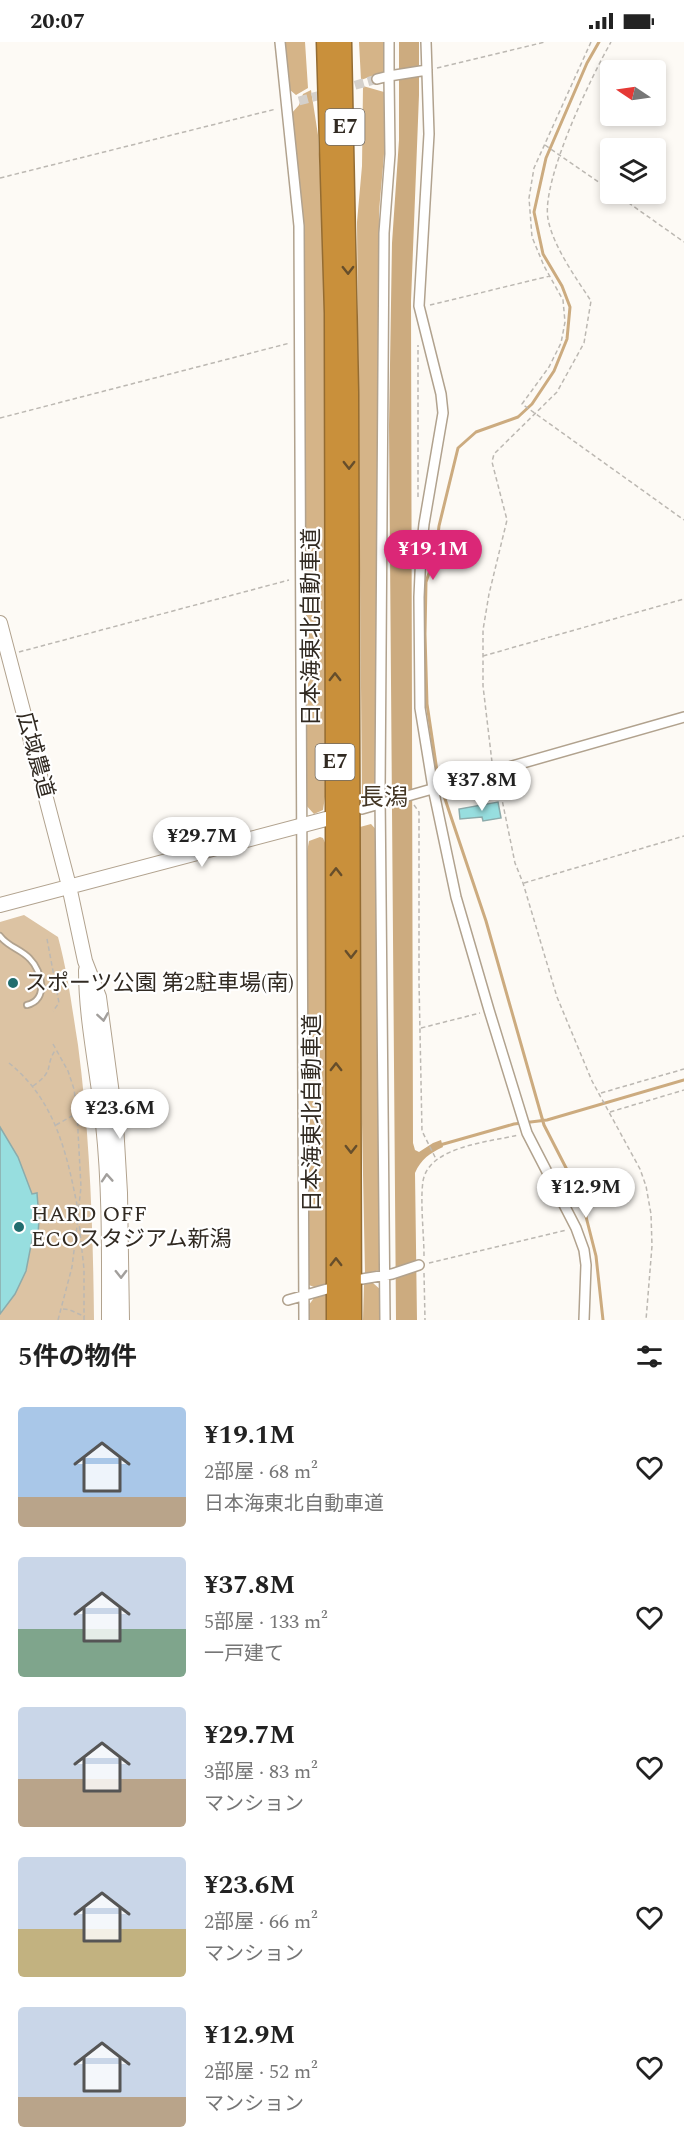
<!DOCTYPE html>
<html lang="ja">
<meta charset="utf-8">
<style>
:root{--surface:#fff;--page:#f6f6f6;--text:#222;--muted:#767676;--accent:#db2777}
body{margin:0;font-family:Spectral,"Noto Sans JP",serif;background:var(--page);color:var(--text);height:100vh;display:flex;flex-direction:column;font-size:22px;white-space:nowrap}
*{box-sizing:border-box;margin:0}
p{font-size:20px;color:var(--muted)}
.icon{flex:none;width:33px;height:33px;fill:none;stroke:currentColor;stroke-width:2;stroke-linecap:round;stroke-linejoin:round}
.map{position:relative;height:1278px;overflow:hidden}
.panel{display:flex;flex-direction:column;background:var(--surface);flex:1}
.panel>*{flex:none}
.needle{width:39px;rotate:283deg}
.tools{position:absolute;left:600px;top:18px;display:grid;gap:12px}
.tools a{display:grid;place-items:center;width:66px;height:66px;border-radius:6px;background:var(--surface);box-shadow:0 3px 9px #0003;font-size:30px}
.price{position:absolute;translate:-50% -51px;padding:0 14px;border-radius:21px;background:#fff;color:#222;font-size:20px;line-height:39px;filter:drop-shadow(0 2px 3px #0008)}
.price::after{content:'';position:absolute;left:50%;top:36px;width:18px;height:14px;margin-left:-9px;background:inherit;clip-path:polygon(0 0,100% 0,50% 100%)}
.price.active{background:var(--accent);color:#fff}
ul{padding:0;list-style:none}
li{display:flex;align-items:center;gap:18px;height:150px;padding:0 18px}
li span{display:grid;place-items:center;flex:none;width:168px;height:120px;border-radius:6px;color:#555}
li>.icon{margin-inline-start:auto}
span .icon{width:72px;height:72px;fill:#fffc;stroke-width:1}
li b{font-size:26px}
h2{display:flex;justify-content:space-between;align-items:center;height:72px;padding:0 18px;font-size:26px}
.status{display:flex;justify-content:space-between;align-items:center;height:42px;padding:0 30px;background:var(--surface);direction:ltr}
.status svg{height:16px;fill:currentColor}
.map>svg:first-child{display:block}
.green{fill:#dcc3a3}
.forest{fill:#d5b488}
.water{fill:#ccab7f}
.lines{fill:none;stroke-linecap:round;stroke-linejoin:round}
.stream{stroke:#ccab7f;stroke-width:3}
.building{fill:#97dedf;stroke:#8cabab;stroke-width:1.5}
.street-tunnel{stroke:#d4d0cb;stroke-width:9;stroke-dasharray:9 4.5;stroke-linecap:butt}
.lane-casing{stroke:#b1a28e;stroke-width:8}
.street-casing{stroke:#b1a28e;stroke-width:12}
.secondary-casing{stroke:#b1a28e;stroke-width:16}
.highway-casing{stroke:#946c32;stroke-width:21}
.path{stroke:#bcb8b2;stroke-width:1.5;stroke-dasharray:4.5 3;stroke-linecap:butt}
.lane{stroke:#fff;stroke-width:4.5}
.street{stroke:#fff;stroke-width:9}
.secondary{stroke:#fff;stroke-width:14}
.highway{stroke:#c9903b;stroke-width:18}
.oneway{stroke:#664e2b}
.oneway2{stroke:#a29f9c}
.poi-dot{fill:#216d6e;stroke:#fff;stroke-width:2}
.labels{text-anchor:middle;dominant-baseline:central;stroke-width:4.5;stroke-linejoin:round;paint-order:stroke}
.shield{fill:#fff;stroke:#6f6a64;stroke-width:1.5}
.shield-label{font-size:21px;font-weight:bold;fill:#312a22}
.street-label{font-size:22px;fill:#312a22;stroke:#fff}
.poi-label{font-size:22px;fill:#312a22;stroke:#fff;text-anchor:start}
.neighbourhood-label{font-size:24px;fill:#443726;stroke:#fff}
</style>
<div class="status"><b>20:07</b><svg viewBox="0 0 49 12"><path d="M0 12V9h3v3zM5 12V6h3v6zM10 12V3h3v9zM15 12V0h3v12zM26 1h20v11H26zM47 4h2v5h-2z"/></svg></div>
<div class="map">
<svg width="684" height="1278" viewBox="0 0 684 1278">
<rect width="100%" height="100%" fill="#fdfaf5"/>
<path class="green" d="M24 873 58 895C68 932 72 966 78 1003 90 1094 93 1186 94 1278H0V880Z"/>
<path class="forest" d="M285 0H305L308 46 296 53 290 48 285 18Z
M359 0H385L383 30 361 38Z
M363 44 384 50C388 91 382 130 379 171L377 753 362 760 357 180 362 124Z
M311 48 318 93 323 190 325 309 326 748 323 768 314 772 305 762 304 469 306 434 302 402 291 72 299 63 303 52Z
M371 782 379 791 383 1213 379 1228 365 1232 361 1031 360 785Z
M320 795 323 796 326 803 328 1278H302V1272L314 1256V1245L301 1240 306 815 309 799Z
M364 1241H373L382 1249V1278H363Z"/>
<path class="water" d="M399 0H419V53L411 259 413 1101 415 1108 419 1110 433 1101 441 1098 443 1105C430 1111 421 1117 415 1131L417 1278H396L389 384 392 201 399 98Z"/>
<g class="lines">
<path class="stream" d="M599 0 587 21 546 116 534 170 543 212 562 244 570 265 567 297 554 329 532 362 518 375 476 390 458 406 439 484 436 510 426 540 425 592 427 662 437 729 443 751 486 879 544 1083 581 1155 596 1214 603 1278
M440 1103 514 1082 547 1078 684 1038"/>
</g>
<path class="building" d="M498 760 501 776 483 779 482 775 460 777 459 767Z
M0 1085 18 1115 32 1152 37 1151 39 1177 38 1193H33L26 1229 15 1252 0 1272Z"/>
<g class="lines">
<path class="street-tunnel" d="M342 47 377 37
M299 59 328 51"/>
<g class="lane-casing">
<path id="lane" d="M0 894C8 905 21 907 30 917 42 929 49 958 27 963"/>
</g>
<g class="street-casing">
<path id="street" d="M280 0 299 184 304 1278
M426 0 429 92 419 264 441 352 443 371 424 482 421 510 419 555 420 666 433 746 456 855 489 968 527 1091 576 1186 584 1208 586 1223 584 1278
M377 37 389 34V0
M362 767 684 675
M362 1237 392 1232 419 1223
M288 1258 327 1247
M385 1278 380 750 384 191 390 112 389 34 427 28"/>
</g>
<g class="secondary-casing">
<path id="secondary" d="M0 581 69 844 85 919 99 955 116 1082 120 1151 122 1278
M0 863 326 777
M86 928C86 979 98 1030 103 1082 110 1147 109 1213 109 1278"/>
</g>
<g class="highway-casing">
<path id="highway" d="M326 0 334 271 336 1278
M342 0 349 350 352 1278"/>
</g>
<path class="path" d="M591 0 534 126 529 156 532 195 544 224 563 258 565 280 561 301 549 325 522 362 684 478
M437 26 545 0
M545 103 610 148
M0 136 276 67
M616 152 684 200
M430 263 550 234
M0 376 290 301
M418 455V303
M19 610 289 538
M483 614 684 557
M492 720 483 644V588L489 552 507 478 492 420 494 412 557 350 584 301 591 259C576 236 553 204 548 177 541 139 591 35 611 0
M498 738 515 821 523 841 557 955 592 1039 640 1127 646 1144 651 1172 652 1204 646 1278
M414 763 419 770V940L422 1089 436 1117
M524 841 684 794
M47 897 59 961 53 969
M421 986 480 971
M53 1002 68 1029 74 1047 77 1071 81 1145 78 1172 84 1227V1278
M9 1021C56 1059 67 1112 78 1168
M33 1044C56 1028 44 1024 56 1007
M601 1051 684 1027
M610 1070 684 1048
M56 1083 77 1071
M424 1214C424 1192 420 1160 423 1139 429 1104 490 1100 518 1093
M429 1221 567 1188
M424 1231 425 1278
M63 1267C72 1267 76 1272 85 1274
M58 1278 72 1225 78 1176"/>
<use href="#lane" class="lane"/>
<use href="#street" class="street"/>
<use href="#secondary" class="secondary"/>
<use href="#highway" class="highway"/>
</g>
<defs><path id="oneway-chevron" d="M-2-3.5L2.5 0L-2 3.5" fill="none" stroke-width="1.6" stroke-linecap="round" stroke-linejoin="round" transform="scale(1.5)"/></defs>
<g class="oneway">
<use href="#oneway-chevron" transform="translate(348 228) rotate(89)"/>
<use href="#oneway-chevron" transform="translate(349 423) rotate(90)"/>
<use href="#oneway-chevron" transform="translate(335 635) rotate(-90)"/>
<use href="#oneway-chevron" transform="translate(336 830) rotate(-90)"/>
<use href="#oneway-chevron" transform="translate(351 912) rotate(90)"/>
<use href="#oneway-chevron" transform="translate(336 1025) rotate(-90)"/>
<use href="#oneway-chevron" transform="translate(351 1107) rotate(90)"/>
<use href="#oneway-chevron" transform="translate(336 1220) rotate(-90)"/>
</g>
<g class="oneway2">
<use href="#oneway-chevron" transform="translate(103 975) rotate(81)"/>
<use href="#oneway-chevron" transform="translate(107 1136) rotate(-94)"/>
<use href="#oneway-chevron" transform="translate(121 1232) rotate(89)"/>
</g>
<g class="poi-dot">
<circle cx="13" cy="941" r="6"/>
<circle cx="19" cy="1185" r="6"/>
</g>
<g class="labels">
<g class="shield">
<rect x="325.5" y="67" width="39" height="36" rx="4.5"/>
<rect x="315.5" y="702" width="39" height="36" rx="4.5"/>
</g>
<g class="shield-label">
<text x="345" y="85">E7</text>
<text x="335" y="720">E7</text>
</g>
<g class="street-label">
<text transform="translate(311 585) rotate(-90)">日本海東北自動車道</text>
<text transform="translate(35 713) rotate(75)">広域農道</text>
<text transform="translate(312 1071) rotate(-90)">日本海東北自動車道</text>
</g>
<g class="poi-label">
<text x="25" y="941">スポーツ公園 第2駐車場(南)</text>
<text x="31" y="1172">HARD OFF<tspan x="31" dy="25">ECOスタジアム新潟</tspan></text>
</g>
<g class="neighbourhood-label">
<text x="384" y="756">長潟</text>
</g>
</g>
</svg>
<div class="tools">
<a><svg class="needle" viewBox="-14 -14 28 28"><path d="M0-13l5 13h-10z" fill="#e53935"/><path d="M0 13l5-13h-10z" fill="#767676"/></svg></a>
<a><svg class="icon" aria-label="layers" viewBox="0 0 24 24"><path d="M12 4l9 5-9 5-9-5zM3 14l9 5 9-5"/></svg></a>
</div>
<b class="price active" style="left:433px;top:539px">¥19.1M</b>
<b class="price" style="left:482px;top:770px">¥37.8M</b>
<b class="price" style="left:202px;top:826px">¥29.7M</b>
<b class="price" style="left:120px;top:1098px">¥23.6M</b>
<b class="price" style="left:586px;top:1177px">¥12.9M</b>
</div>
<section class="panel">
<h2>5件の物件<svg class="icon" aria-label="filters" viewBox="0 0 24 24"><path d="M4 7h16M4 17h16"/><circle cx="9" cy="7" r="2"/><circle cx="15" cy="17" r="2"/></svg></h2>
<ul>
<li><span style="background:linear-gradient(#a9c7e8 75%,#b9a48a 0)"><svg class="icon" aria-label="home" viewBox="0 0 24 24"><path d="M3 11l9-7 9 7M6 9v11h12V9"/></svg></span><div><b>¥19.1M</b><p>2部屋 · 68 m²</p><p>日本海東北自動車道</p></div><svg class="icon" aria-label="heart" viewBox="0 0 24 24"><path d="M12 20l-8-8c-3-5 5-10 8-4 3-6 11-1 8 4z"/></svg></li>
<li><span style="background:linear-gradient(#c9d6e8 60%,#7fa58c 0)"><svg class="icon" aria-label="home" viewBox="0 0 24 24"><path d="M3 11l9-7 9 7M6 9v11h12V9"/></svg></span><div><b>¥37.8M</b><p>5部屋 · 133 m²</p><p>一戸建て</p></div><svg class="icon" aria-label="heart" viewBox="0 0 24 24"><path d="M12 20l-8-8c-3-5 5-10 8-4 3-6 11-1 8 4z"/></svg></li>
<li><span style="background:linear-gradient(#c9d6e8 60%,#b9a48a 0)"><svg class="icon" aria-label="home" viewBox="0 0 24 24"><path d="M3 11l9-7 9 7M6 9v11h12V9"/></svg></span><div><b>¥29.7M</b><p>3部屋 · 83 m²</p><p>マンション</p></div><svg class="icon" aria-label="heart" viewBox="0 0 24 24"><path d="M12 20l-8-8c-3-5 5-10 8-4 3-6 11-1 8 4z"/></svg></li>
<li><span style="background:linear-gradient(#c9d6e8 60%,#c2b280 0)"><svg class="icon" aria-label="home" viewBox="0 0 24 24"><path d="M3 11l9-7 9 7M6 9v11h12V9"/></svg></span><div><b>¥23.6M</b><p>2部屋 · 66 m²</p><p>マンション</p></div><svg class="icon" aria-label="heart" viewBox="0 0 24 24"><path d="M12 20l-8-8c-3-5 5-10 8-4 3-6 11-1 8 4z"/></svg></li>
<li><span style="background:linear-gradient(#c9d6e8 75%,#b9a48a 0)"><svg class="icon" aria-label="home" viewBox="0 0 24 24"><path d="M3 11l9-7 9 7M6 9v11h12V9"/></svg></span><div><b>¥12.9M</b><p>2部屋 · 52 m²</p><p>マンション</p></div><svg class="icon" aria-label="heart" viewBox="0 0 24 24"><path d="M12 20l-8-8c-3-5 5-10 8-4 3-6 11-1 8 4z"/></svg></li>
</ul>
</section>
